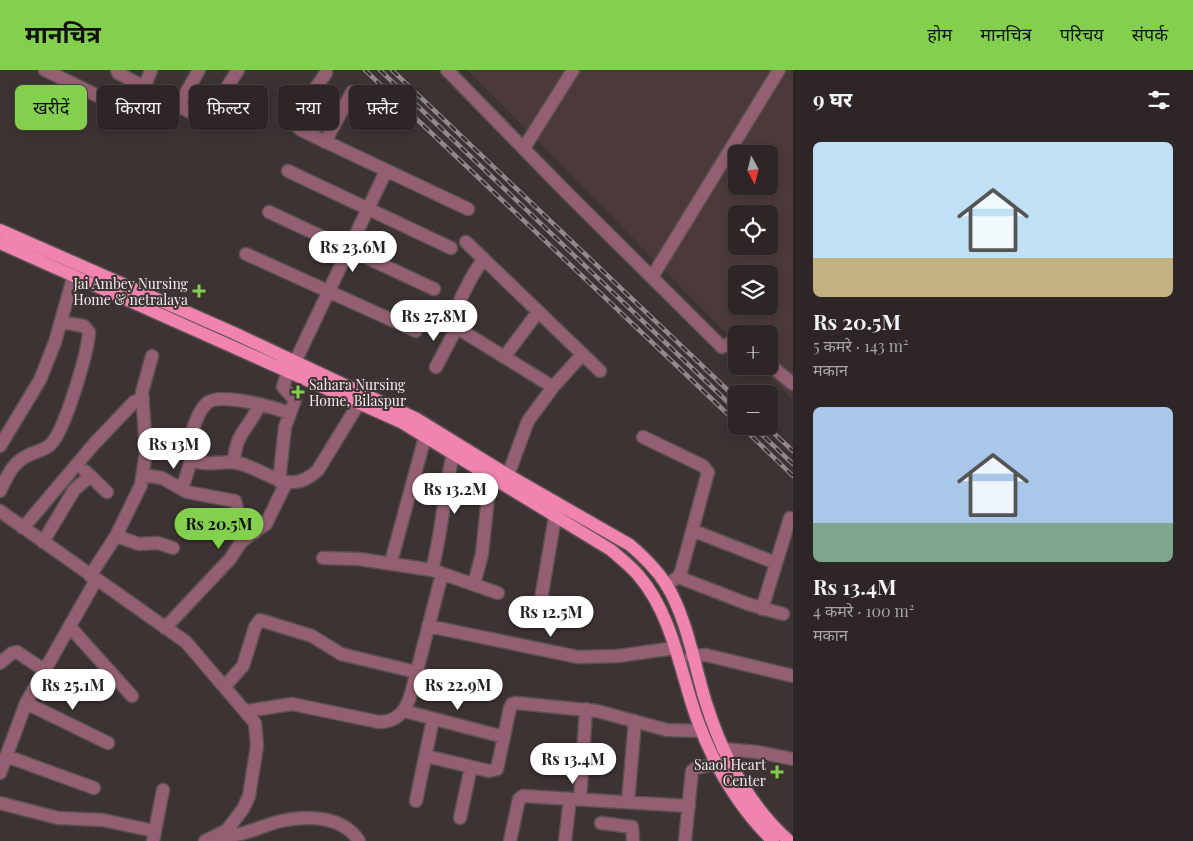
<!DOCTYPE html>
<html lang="hi">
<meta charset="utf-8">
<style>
:root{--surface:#2e2626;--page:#3a3232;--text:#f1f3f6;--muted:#a7a5a7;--line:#494343;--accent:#83d04e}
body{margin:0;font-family:"Playfair Display","Noto Sans Devanagari",serif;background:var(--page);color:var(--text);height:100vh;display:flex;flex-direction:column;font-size:19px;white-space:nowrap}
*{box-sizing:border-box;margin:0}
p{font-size:16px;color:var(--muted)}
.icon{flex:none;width:28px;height:28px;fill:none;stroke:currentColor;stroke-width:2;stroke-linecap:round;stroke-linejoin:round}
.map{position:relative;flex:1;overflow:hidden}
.side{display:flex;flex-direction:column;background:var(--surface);width:400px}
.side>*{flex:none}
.banner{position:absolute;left:15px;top:15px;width:475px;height:45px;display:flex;gap:10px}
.needle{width:32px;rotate:173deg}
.buttons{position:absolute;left:728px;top:75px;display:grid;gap:10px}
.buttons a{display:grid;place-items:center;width:50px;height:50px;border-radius:8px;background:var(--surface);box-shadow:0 2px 8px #0003,0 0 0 1px var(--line);font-size:25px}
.price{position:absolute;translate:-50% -42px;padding:0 11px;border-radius:18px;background:#fff;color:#222;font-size:16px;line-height:32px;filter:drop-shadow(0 1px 2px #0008)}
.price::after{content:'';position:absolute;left:50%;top:30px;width:15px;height:11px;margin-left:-8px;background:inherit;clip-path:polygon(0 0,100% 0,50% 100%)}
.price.on{background:var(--accent);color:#111}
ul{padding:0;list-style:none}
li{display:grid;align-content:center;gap:10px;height:265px;padding:0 20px}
li span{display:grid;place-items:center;height:155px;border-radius:8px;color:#555}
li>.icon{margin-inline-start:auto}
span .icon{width:90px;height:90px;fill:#fffc;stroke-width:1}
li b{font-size:21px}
h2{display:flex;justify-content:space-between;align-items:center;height:60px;padding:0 20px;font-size:21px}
.pill{padding:0 18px;border-radius:8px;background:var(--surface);box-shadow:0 2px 8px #0003,0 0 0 1px var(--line);font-size:18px;line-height:45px}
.pill.on{background:var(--accent);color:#111}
header{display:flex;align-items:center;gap:30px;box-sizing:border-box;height:70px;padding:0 25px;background:var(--accent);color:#111}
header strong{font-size:24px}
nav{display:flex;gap:28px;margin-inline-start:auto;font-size:18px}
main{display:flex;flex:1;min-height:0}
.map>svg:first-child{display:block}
.built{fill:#4c3a3a;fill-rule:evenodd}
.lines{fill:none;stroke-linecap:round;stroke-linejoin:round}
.minor-casing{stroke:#5a5151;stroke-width:15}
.major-casing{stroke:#5a5151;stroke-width:15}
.minor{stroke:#955f73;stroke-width:12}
.major{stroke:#f184af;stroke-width:12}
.rail-casing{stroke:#928a8a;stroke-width:4.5}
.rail{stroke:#3d3333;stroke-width:2.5;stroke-dasharray:8;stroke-linecap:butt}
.poi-dot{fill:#83d04e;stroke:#3d3333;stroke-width:2}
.labels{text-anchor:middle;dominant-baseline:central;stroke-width:4;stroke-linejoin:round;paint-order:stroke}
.poi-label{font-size:14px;fill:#f4eded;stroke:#3d3333;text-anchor:end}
</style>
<header>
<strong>मानचित्र</strong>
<nav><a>होम</a><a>मानचित्र</a><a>परिचय</a><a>संपर्क</a></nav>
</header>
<main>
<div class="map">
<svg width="793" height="771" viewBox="0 0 793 771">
<rect width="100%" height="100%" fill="#3d3333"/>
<path class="built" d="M468 0H793V330L759 296H769V264H736V273ZM736 84H769V116H736ZM736 144H769V176H736ZM736 204H769V236H736Z"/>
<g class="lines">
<g class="minor-casing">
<path id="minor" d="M45 0 151 52
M117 0 118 3 203 49 210 44 238 0
M447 0 566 122 722 277 736 270
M326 3 300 41 297 56 301 60 468 139
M144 19 151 0
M120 37 132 12
M178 37 199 0
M325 72 352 22
M524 78 573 0
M288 101 451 178
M269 142 434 219
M466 172 600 301
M246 184 416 261
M484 189C474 201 452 240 454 256L553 317
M652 207 779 0
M505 286 538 242
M295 292 386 101
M769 294 793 314
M436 297 456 259
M643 367 703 396 708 402 681 502 678 507 666 515
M146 373C159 370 174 376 186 383 190 386 193 391 198 392 210 396 224 390 237 393 266 398 288 429 318 400L359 333
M0 376 40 310 55 272 74 205
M186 383C191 368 195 344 207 333 220 322 273 337 289 343
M234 392C236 362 247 361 259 336
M85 401 107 422
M143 405 162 408 187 422 235 431 240 449 255 463
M508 405 528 351 553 317 582 285
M279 411 285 357 295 330 283 317 288 301
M182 419 192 388
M0 421C8 405 12 392 31 384 38 381 45 380 51 374 65 360 88 282 89 262L84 256 61 252
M0 441 186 572 255 653 257 676 249 726 243 739 227 760 205 771
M23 458 94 374 134 332 143 328
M694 461 776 493
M116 466 139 474 158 473 173 478
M43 472 74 420 90 406
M323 488 359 489 432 500 498 523
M391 492 425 367
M432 500C442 462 444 423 453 384
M90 506 116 466 141 415 146 381 142 322 152 286
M678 507 748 534 783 544
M474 514 482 484 490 408
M540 535 555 447
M762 539 790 448
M428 556 578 587 618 586 675 578
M70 557 132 626
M165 558 230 489 242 471 266 454 286 413
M691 586 706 585 793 606
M0 593 12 583 17 582 44 600
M225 616 243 596 255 557 260 550 312 566 341 584 416 602
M26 633 108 673
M247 641 292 634 379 652C398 652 406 640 411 624L442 504
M404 641 504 667
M723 679 757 682 793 689
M6 686 94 718
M426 686 489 701 497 699 510 638 512 634 516 633 597 641 667 660 702 661
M0 703 26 633 96 510
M580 729 586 639
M416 731 433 649
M628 732 635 651
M0 733 58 748 103 750 154 761
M460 748 471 697
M601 753 632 757 633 771
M217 765C240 769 259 756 281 751 308 745 343 746 359 771
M153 771 163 720
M510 771 519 729 523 726 689 736
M565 771 570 729
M685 771 692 701 696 698 716 694"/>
</g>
<g class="major-casing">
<path id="major" d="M0 160 234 263 417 349 508 405 630 475C643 486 656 499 666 514 687 548 694 594 706 633 722 684 749 735 789 771
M0 173 401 352 611 480C620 488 631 496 639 506 673 546 680 602 697 649 714 696 737 736 773 771"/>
</g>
<use href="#minor" class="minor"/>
<use href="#major" class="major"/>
<g class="rail-casing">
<path id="rail" d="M365 0 736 352
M380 0 736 340
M392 0 736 328
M741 356 793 406
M753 356 793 394
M766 356 793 381"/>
</g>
<use href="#rail" class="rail"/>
</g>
<g class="poi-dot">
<path d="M196.5 213.5h5v5h5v5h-5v5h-5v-5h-5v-5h5z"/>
<path d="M295.5 314.5h5v5h5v5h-5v5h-5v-5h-5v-5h5z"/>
<path d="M774.5 694.5h5v5h5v5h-5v5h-5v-5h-5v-5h5z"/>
</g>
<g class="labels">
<g class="poi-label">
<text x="188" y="213">Jai Ambey Nursing<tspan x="188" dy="16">Home &amp; netralaya</tspan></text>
<text x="309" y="314" text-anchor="start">Sahara Nursing<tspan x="309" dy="16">Home, Bilaspur</tspan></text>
<text x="766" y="694">Saaol Heart<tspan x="766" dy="16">Center</tspan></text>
</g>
</g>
</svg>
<div class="buttons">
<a><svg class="needle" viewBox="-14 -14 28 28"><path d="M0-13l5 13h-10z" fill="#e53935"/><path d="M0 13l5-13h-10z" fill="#a7a5a7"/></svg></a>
<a><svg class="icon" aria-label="locate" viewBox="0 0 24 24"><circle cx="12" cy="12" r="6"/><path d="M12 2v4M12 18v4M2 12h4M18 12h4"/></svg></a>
<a><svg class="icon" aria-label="layers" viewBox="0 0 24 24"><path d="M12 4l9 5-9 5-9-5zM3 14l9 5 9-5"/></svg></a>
<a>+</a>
<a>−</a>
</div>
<b class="price" style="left:353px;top:203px">Rs 23.6M</b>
<b class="price" style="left:434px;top:272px">Rs 27.8M</b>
<b class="price" style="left:174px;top:400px">Rs 13M</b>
<b class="price" style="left:455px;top:445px">Rs 13.2M</b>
<b class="price on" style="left:219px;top:480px">Rs 20.5M</b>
<b class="price" style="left:551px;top:568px">Rs 12.5M</b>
<b class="price" style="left:73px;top:641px">Rs 25.1M</b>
<b class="price" style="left:458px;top:641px">Rs 22.9M</b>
<b class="price" style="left:573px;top:715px">Rs 13.4M</b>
<div class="banner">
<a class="pill on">खरीदें</a>
<a class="pill">किराया</a>
<a class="pill">फ़िल्टर</a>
<a class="pill">नया</a>
<a class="pill">फ़्लैट</a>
</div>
</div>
<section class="side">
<h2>9 घर<svg class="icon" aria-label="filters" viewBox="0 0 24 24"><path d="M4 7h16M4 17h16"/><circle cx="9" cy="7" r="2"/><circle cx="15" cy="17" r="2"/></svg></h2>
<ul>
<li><span style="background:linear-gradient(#bfe0f5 75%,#c2b280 0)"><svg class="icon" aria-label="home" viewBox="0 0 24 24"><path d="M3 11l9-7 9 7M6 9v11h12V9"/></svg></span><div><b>Rs 20.5M</b><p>5 कमरे · 143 m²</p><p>मकान</p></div></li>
<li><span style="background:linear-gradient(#a9c7e8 75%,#7fa58c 0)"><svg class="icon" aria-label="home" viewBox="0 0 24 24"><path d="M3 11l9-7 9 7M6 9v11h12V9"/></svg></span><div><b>Rs 13.4M</b><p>4 कमरे · 100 m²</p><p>मकान</p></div></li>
</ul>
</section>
</main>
